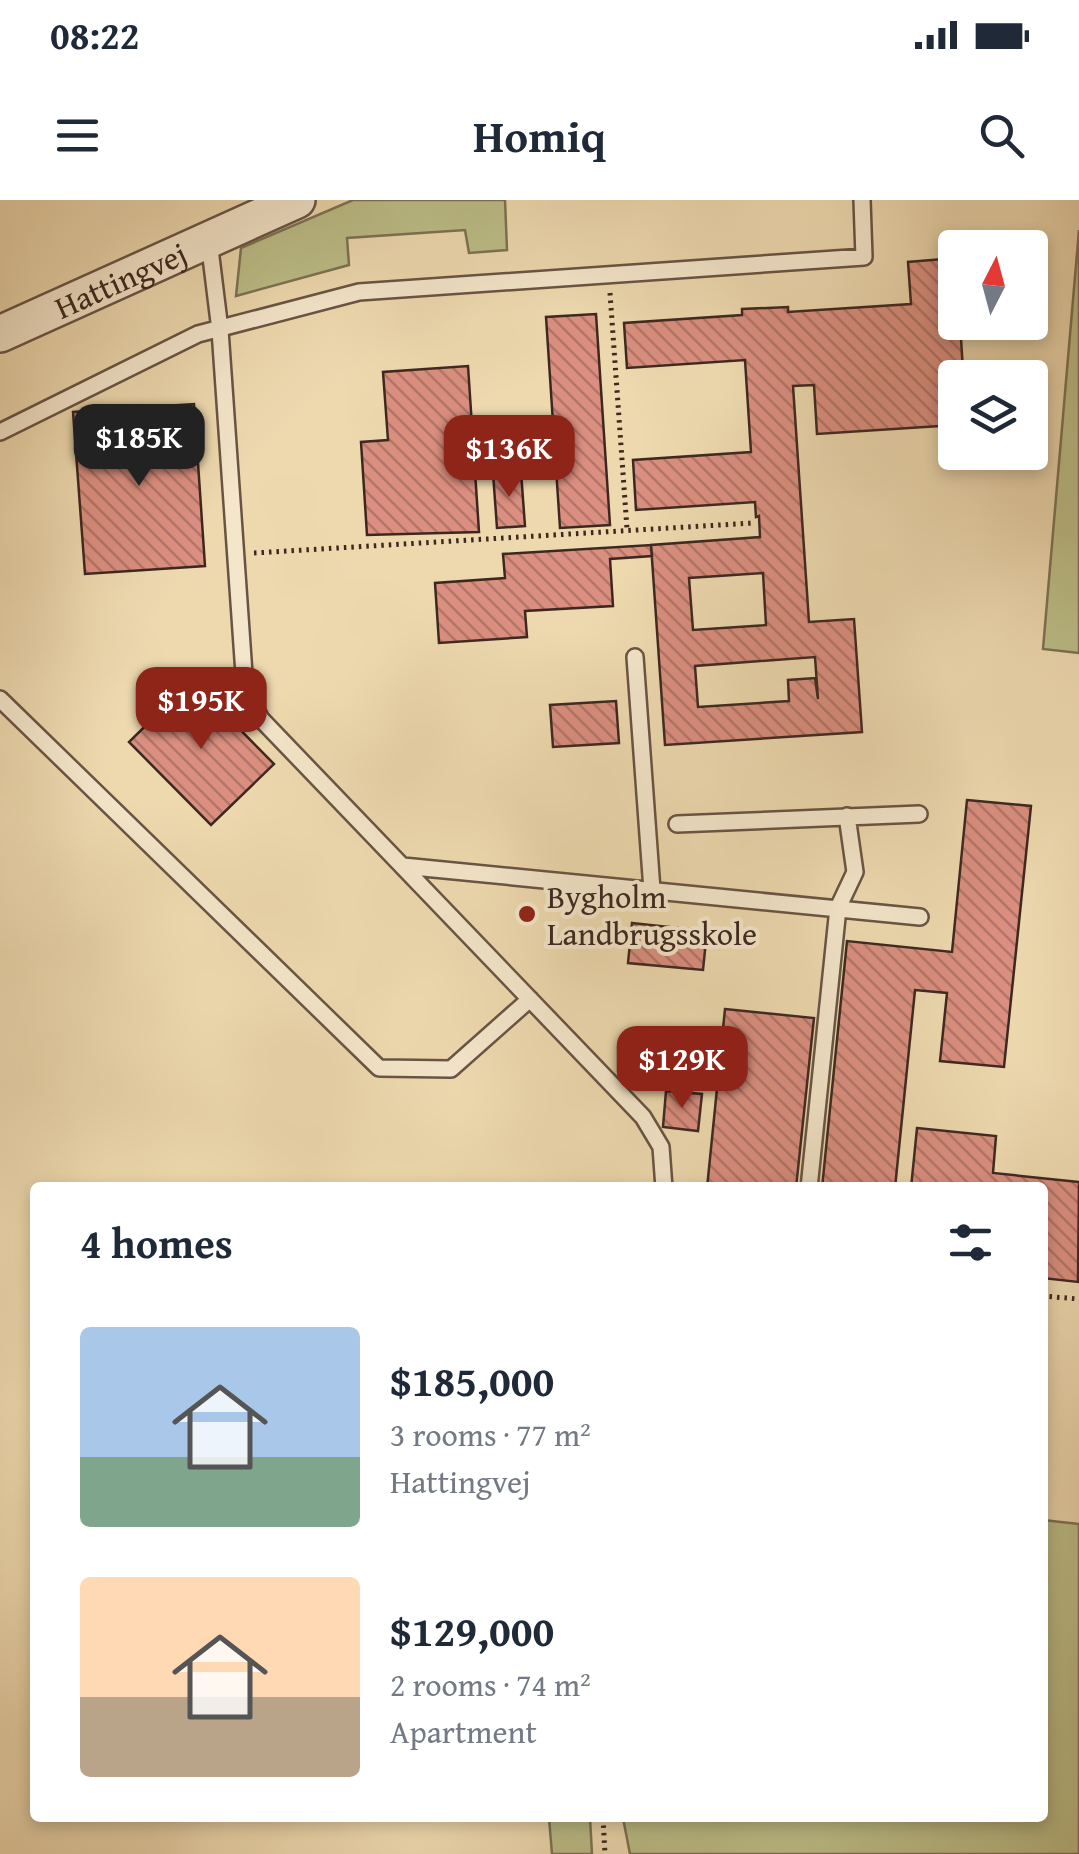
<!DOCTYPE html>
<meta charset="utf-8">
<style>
:root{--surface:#fff;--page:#f6f6f7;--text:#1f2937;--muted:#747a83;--accent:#8f2418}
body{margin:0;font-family:"Gentium Book Plus",serif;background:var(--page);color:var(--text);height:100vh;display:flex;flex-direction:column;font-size:38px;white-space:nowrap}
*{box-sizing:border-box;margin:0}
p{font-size:32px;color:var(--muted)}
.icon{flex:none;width:55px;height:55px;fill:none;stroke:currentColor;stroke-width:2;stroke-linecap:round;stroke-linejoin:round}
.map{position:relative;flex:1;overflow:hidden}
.panel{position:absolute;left:30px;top:982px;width:1018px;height:640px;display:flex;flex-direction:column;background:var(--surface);border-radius:10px;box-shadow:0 5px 15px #0003}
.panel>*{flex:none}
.needle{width:65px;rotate:6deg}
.tools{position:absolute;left:938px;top:30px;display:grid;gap:20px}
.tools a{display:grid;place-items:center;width:110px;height:110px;border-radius:10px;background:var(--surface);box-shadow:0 5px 15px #0003;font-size:50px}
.price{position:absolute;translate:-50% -85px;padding:0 22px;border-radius:20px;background:var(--accent);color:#fff;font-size:32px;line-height:65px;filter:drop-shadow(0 2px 5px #0008)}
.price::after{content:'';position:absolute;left:50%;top:60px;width:30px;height:22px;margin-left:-15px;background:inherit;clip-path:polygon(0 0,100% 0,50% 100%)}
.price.active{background:#222;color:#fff}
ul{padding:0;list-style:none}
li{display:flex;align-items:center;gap:30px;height:250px;padding:0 50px}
li span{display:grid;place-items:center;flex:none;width:280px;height:200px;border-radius:10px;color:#555}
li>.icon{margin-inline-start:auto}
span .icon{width:120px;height:120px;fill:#fffc;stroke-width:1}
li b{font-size:42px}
h2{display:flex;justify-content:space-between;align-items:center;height:120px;padding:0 50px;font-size:42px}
.status{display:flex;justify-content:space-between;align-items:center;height:70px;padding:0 50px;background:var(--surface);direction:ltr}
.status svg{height:28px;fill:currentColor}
header{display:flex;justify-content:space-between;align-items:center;height:130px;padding:0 50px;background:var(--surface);font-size:45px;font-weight:800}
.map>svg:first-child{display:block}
.green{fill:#bcbe88;stroke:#7c7354;stroke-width:2.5}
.building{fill:url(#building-back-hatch);stroke:#3d2821;stroke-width:2.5;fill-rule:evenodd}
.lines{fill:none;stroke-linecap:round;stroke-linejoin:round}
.service-casing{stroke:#695444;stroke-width:20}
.tertiary-casing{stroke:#695444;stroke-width:40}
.path{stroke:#3d2821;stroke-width:5;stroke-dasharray:2.5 5;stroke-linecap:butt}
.service{stroke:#f4e6cb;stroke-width:15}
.tertiary{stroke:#f4e6cb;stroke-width:35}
.poi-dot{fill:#8f2418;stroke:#f4e6cb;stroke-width:4}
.labels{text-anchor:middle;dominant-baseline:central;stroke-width:8;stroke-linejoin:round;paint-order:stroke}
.street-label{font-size:32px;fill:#3d2821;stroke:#f4e6cb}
.poi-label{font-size:32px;fill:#3d2821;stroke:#f4e6cb;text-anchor:start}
</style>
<div class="status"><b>08:22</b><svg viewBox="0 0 49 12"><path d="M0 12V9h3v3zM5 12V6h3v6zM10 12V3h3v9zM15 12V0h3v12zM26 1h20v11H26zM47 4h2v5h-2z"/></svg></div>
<header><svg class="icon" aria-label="menu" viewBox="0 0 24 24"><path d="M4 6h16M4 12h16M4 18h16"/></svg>Homiq<svg class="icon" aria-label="search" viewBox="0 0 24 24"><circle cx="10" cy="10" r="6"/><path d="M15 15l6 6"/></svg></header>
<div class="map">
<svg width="1079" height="1654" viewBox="0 0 1079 1654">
<defs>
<pattern id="building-back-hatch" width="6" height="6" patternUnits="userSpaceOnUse" patternTransform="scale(2.5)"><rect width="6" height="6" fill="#db8f80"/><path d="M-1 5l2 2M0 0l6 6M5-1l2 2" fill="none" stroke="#b37568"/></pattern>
</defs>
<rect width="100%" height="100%" fill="#eed9af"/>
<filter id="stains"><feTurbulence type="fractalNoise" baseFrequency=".002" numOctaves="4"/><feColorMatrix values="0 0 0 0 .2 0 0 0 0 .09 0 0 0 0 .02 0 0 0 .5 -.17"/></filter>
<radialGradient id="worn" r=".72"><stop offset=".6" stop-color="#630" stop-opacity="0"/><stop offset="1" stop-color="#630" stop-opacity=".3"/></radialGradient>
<path class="green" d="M353 0H505L507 50 469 53 465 30 347 38 349 65 236 96 241 48Z
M1079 30V453L1043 449Z
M1043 1320 1079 1324V1654H630L623 1618H1042Z
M549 1618H590L592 1654H552Z"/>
<path class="building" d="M955 58V122H960L963 171 953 175 978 174V178H955V225L817 234 814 185 793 186 809 422 854 419 862 532 665 545 651 345 760 337 759 316 756 317 755 302 636 310 633 260 751 252 745 160 627 168 624 123 742 115V109L788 107V112L911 104 908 62ZM763 373 766 425 693 430 689 378ZM815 457 818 499 815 478 788 480 789 501 698 507 695 466Z
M596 114 610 325 560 328 546 117Z
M468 166 479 332 367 335 361 242 388 240 383 172Z
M194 204 205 366 85 374 73 212Z
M521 272 525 326 497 328 493 273Z
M651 345 652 356 610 359 613 406 525 411 527 437 439 443 435 383 505 378 503 354Z
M196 476 209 488 204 493 274 564 211 625 129 542Z
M616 501 619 543 553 547 550 505Z
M967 600 1031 606 1004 867 940 861 947 793 915 790 895 988H822L847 741 952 752Z
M632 723 707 731 703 770 628 763Z
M725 809 814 818 796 988H707Z
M666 891 702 894 698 931 663 927Z
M917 928 996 936 993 973 1079 982 1078 1082 1042 1078V988H911Z"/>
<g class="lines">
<g class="service-casing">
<path id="service" d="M209 41 220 130 245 488 261 519 643 917 661 947 664 988
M0 232 198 134 359 92 864 57 862 0
M635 457 652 690
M0 499 379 868 451 869 530 799
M677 624 919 614
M403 666 920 717
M809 988 838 708 855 672 847 616"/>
</g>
<g class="tertiary-casing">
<g id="tertiary">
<path id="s1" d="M0 134 297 0"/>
</g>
</g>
<path class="path" d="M610 93 627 329
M254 353 753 323
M1042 1096 1079 1099
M603 1618 605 1654"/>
<use href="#service" class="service"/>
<use href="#tertiary" class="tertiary"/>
</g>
<circle class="poi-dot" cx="527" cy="714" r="10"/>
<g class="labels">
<g class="street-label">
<text stroke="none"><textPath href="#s1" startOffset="132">Hattingvej</textPath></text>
</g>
<g class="poi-label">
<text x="547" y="696">Bygholm<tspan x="547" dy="37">Landbrugsskole</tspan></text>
</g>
</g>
<rect width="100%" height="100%" filter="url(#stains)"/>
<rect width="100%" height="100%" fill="url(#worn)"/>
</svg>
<div class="tools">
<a><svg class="needle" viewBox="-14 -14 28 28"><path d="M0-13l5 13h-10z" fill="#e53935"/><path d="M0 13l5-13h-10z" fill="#747a83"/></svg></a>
<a><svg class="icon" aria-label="layers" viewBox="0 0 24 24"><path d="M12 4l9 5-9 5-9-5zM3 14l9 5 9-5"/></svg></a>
</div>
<b class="price active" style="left:139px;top:289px">$185K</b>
<b class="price" style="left:509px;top:300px">$136K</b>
<b class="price" style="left:201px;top:552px">$195K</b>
<b class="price" style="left:682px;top:911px">$129K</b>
<section class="panel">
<h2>4 homes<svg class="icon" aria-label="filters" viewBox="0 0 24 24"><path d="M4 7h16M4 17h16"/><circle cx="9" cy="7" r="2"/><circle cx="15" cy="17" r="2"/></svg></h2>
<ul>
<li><span style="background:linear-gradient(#a9c7e8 65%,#7fa58c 0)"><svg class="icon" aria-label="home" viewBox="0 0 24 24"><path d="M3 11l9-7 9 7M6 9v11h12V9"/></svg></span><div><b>$185,000</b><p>3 rooms · 77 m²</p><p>Hattingvej</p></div></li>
<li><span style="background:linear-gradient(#ffd9b3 60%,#b9a48a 0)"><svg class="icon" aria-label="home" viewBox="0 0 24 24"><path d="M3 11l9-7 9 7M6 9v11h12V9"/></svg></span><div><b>$129,000</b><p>2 rooms · 74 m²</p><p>Apartment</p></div></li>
</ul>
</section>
</div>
